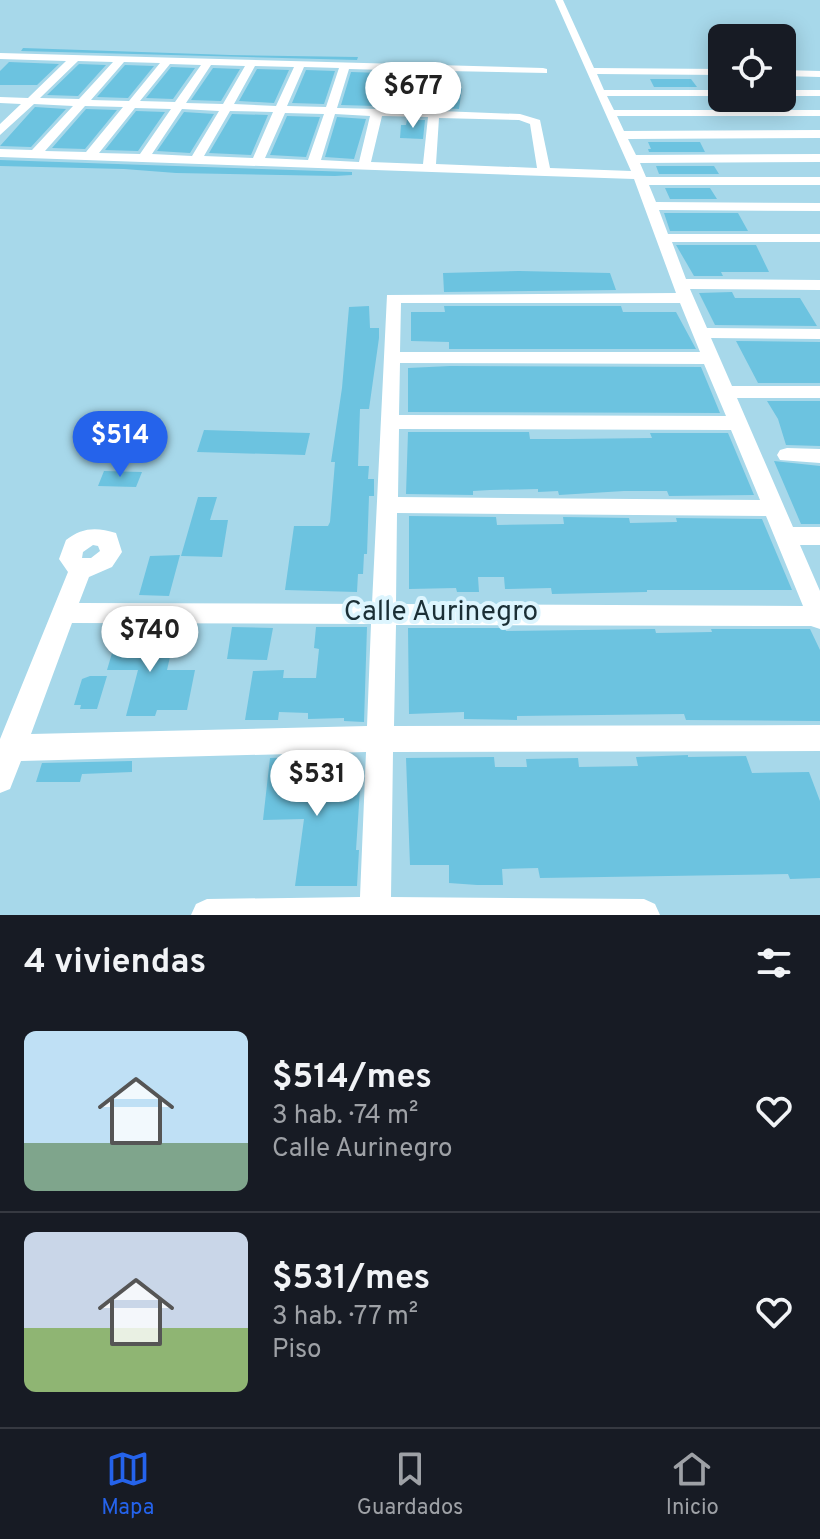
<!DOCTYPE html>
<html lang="es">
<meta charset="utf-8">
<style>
:root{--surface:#171b24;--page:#242831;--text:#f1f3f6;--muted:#9ea1a6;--line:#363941;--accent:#2563eb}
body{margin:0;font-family:Overpass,sans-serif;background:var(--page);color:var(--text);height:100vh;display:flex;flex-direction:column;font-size:30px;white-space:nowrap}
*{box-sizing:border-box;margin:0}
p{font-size:26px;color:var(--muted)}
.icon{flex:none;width:44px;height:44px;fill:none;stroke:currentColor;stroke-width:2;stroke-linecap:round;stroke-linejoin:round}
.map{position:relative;height:915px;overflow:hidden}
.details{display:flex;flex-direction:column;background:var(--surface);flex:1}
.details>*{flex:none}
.tools{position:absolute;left:708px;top:24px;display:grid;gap:16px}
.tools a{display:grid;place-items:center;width:88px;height:88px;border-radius:12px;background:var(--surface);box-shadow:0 4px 20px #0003;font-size:40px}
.price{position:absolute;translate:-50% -68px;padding:0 18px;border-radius:28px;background:#fff;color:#222;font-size:26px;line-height:52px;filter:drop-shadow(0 2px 4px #0008)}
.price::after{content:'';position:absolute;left:50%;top:48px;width:24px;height:18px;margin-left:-12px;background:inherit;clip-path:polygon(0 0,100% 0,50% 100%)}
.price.current{background:var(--accent);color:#fff}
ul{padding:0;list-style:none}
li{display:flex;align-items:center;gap:24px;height:200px;padding:0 24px}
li+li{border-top:2px solid var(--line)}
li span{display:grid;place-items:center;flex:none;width:224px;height:160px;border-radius:12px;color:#555}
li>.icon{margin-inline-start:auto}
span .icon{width:96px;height:96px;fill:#fffc;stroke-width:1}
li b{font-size:34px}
h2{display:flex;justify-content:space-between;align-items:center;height:96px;padding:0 24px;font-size:34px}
.dock{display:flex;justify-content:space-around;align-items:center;height:112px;border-top:2px solid var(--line);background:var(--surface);font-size:22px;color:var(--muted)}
.dock a{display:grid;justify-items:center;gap:4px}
.dock .current{color:var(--accent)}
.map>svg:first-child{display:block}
.building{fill:#6cc3e0}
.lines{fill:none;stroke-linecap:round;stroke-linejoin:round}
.minor{fill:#fff;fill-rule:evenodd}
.labels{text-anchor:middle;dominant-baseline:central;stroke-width:8;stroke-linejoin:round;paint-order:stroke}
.street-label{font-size:28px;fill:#1b2f36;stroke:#ddf5fe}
</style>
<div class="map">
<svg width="820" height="915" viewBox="0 0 820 915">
<rect width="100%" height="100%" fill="#a7d8ea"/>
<path class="building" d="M23 48 230 55 358 57 357 60 21 51Z
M9 62 59 64 37 85H0V71Z
M79 64 106 65 78 96 47 95Z
M125 65 154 66 128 98 97 97Z
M171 67 195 68 173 99 146 98Z
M213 68 240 69 221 101 191 100Z
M257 69 289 70 274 103 239 101Z
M306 70 335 71 324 104 292 103Z
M351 72 382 73 375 106 341 105Z
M650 79H691L697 87H654Z
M443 88H462L459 109 443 108Z
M35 107 66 109 31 147 0 146Z
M86 109 117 110 85 149 52 148Z
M136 111 165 112 138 151 105 150Z
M184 112 214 114 190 153 157 151Z
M232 114 268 115 251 155 209 153Z
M287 116 320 117 306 157 270 155Z
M337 117 366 119 354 159 325 157Z
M407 120H425L423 139 400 138 401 125H406Z
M648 142H700L705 152H649L648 149H651Z
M0 160 352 172V175L335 176 176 173 124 169 0 166Z
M656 166H714L719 174H659Z
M665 188H710L717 199H670Z
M664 213H738L748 231H670Z
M676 245H756L769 272H721L723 276H694Z
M519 271 610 273 616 290 444 292 443 273Z
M732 292 735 298H800L817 326 715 325 699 293Z
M369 306 370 328H379V338L369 409H360L358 466H369L368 479H374V496H369L367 554H364L363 574H358L357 592 285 590 294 526H328L330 522 335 462H331L342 388 349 307Z
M444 306H621L623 312H676L696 349H449V342L411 341V312H445Z
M736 341 820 342V383H758Z
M450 366 701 367 720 413 408 412V368Z
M767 401H820V446L786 445 778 419Z
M204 430 310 433 305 455 197 452Z
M408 432H529L530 439H568L652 438 650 433H728L754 495 669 496 667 491H624L559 495 558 491 538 492V489L490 490 473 491V495L406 494Z
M774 461 820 466V524H801Z
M104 471 142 472 136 487 98 486Z
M198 497H217L210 520H228L222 557 181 556Z
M409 516 496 517 497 525 564 524 563 517 629 518 630 523 677 522 676 518 762 519 792 590H647V592L552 594 551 588 505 589 504 577H478L479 592H457L456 588 409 589Z
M180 555 169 596 139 595 150 556Z
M120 626H146L141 644H173L167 670H195L187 710H157L155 716H126L138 670H107Z
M232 627 273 628 267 660 227 659Z
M316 627H367L364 722 344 721V718L308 719V713L279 712 278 720H245L253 671 284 670 283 678H316L319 649 314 648Z
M408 628H505L506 631 655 629 656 633 712 632 711 629H810L820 650V721L686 720 684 714 517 716V720L464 719V712L409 714Z
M90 676H107L97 709H80L81 705H74L82 679Z
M688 755V757L746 756 752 773 809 772 820 801V878L790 879 788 874 540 878 538 868 502 869 503 885H477L449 883V865H410L406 758 494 757 495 767H527L526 759 578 758 579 767 638 766 636 757Z
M304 757V760H346L345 790 360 789 356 850H359L357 886H295L304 819 263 820 270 758Z
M132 761V772L82 774 80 782H36L42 763Z"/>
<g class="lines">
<path class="minor" d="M555 0H563L594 68 722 69V75L597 74 604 90H722V96H607L614 110H820V116H617L624 131 820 130V138L628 139 636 155 820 154V162L640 163 646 177H820V185H649L656 202 820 203V211L659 210 668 234H820V242H672L686 279 820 280V290L690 289 707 328 820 329V339L711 338 732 386H820V398H737L793 527H820V545H800L820 591V629L811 626 396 625 394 726 820 725V751L393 752 391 897 644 899 655 904 660 915H191L196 904 207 899 360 897 366 752 21 761 10 789 0 793V739L68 572 59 559 66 540C82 527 97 527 116 533L122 552 112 567 89 577 79 603 372 604 387 295 676 293 634 179 0 157V149L32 150 73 106 34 104 0 135V124L21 104 0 103V97L28 98 66 61 0 59V53L543 68 547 69V73L397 70 390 109 429 111 431 91 440 89V111L520 114 540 120 550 168 631 171ZM78 61 113 62 79 99 40 98ZM124 62 160 63 129 101 91 100ZM170 64 201 65 175 102 140 101ZM211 65 245 66 223 104 186 103ZM255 66 294 67 276 106 234 104ZM304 67 339 68 326 107 287 106ZM349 69 386 70 379 109 337 108ZM85 106 123 107 86 152 45 151ZM135 108 171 109 140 154 99 153ZM182 109 219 111 192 156 152 154ZM230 111 273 112 253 158 204 156ZM285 113 324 114 308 160 265 158ZM335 114 370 116 359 162 321 160ZM382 116 428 117 423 164 371 162ZM439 118 519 120 530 124 537 168 436 164ZM401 303H680L700 352H400ZM400 363 704 364 726 416 399 415ZM399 429 731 430 760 500 398 497ZM397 513 766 516 803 606 396 604ZM93 545 98 546 100 551 91 558H82L83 552ZM72 623 371 624 367 726 31 734Z
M782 70 820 71V77L782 76Z
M782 90H820V96H782Z
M787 448 820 449V463L780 460 777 455 780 450Z"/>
</g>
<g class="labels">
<g class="street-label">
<text x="441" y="613">Calle Aurinegro</text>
</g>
</g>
</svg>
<div class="tools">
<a><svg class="icon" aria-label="locate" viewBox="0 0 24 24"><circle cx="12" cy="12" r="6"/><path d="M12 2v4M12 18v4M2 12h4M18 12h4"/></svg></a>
</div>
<b class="price" style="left:413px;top:130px">$677</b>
<b class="price current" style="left:120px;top:479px">$514</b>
<b class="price" style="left:150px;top:674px">$740</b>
<b class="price" style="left:317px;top:818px">$531</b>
</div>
<section class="details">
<h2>4 viviendas<svg class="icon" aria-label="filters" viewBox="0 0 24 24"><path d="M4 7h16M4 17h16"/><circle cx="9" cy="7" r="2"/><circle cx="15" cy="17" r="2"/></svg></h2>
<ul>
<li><span style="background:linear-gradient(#bfe0f5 70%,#7fa58c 0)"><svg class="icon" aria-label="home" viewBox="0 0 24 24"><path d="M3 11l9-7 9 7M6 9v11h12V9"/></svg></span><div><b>$514/mes</b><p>3 hab. · 74 m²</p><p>Calle Aurinegro</p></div><svg class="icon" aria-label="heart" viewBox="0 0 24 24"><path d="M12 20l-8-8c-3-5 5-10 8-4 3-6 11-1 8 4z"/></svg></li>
<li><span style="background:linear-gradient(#c9d6e8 60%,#8fb573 0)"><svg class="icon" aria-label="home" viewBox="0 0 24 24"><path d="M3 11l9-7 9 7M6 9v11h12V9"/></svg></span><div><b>$531/mes</b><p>3 hab. · 77 m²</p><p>Piso</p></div><svg class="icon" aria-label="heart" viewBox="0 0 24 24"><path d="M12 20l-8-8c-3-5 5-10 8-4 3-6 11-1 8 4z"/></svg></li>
</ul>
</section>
<nav class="dock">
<a class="current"><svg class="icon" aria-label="map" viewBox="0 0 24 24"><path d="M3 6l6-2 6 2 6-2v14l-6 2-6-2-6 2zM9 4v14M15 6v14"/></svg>Mapa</a>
<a><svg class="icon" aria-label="saved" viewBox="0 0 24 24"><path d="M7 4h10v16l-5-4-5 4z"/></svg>Guardados</a>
<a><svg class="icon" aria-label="home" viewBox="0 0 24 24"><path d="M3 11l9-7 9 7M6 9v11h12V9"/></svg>Inicio</a>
</nav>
